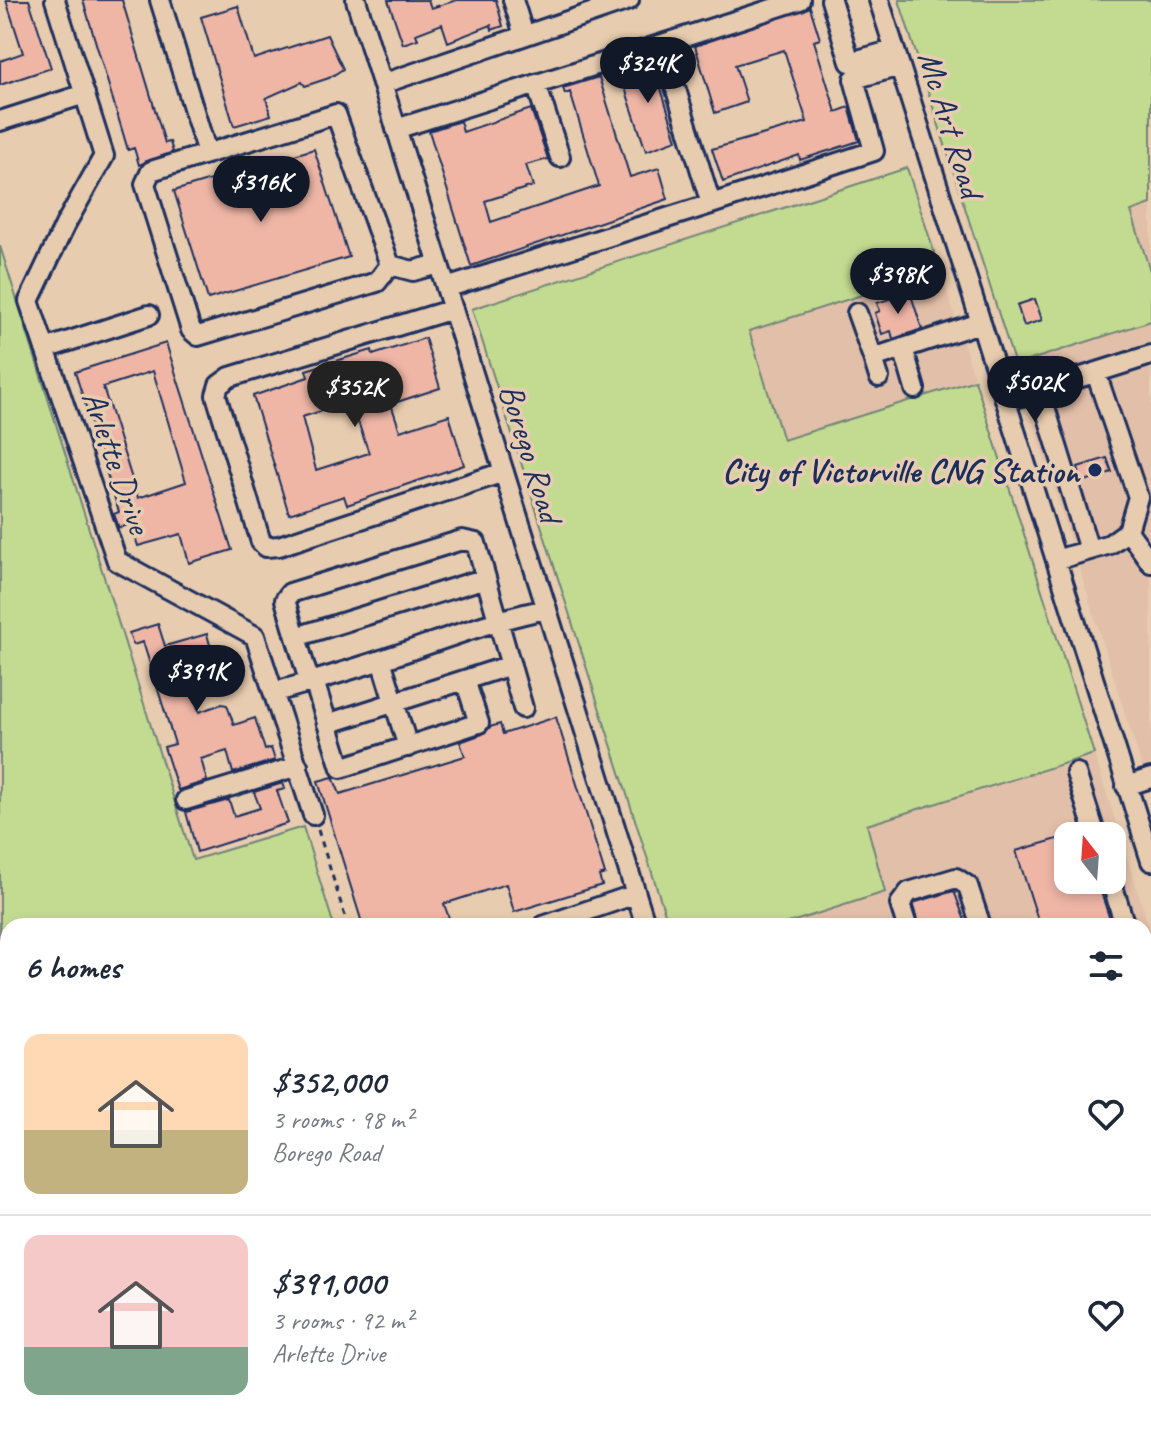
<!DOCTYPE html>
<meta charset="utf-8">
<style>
:root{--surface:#fff;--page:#f2f2f3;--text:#1f2937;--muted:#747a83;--line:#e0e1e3;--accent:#111827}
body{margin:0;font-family:Caveat,sans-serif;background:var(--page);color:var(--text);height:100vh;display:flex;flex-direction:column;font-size:30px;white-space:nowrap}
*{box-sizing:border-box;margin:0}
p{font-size:26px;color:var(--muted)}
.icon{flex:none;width:44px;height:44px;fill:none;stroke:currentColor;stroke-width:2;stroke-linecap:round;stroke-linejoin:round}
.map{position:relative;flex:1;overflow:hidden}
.drawer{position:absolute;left:0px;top:918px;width:1152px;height:514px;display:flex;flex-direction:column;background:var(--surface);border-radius:24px 24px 0 0;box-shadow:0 4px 12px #0003}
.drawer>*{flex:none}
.needle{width:52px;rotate:343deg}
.tools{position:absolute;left:1054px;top:822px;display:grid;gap:16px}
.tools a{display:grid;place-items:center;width:72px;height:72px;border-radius:16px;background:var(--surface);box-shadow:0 4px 12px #0003;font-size:40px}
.price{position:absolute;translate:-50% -68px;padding:0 18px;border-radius:28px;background:var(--accent);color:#fff;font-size:26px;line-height:52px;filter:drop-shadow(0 2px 4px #0008)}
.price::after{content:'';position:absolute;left:50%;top:48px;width:24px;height:18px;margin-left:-12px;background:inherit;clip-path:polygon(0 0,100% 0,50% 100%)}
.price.on{background:#222;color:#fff}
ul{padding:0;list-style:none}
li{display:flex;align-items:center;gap:24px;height:200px;padding:0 24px}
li+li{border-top:2px solid var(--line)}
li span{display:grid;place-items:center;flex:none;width:224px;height:160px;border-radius:16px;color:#555}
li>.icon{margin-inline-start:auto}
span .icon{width:96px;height:96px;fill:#fffc;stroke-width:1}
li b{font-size:34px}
h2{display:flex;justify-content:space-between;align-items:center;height:96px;padding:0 24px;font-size:34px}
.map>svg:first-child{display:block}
.built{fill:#e2bfa9;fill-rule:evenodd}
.green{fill:#c3db91;stroke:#6f8578;stroke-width:2}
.building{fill:#efb6a6;stroke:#1b2f5e;stroke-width:2;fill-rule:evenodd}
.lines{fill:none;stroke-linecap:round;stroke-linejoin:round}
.minor-casing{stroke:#1b2f5e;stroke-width:24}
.highway-casing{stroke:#1b2f5e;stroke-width:32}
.path{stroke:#1b2f5e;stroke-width:3;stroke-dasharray:6 6;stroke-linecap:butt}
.minor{stroke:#e8ccaf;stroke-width:18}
.highway{stroke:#fddf80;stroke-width:26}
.poi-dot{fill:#1b2f5e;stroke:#e8ccaf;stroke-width:3}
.labels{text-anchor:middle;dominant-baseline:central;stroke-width:7;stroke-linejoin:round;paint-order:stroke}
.street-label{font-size:34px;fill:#1b2f5e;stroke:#e8ccaf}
.poi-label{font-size:34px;font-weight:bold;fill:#1b2f5e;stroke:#e8ccaf;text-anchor:end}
</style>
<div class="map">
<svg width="1151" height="1431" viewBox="0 0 1151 1431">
<rect width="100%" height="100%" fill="#e8ccaf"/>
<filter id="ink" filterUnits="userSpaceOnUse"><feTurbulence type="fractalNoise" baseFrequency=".0125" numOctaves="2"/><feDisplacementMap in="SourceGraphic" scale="16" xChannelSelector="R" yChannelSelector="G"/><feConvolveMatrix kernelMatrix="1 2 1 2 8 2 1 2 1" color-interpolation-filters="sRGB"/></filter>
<g filter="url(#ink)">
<path class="built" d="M1151 204V274L1131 211Z
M940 270 975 380 783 441 748 331Z
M1151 321V795L1015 365Z
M1094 754 1151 933V994L1144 996V926H779L885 892 867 825ZM1068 836H1112V880H1068Z"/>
<path class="green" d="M899 0H1151V204L1131 211 1151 274V321L1015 365Z
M907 168 940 270 749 331 783 440 975 380 1094 754 867 825 885 892 779 926H669L472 309Z
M0 246 193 860 303 827 334 926H8V966L0 941Z
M8 1141V1370L0 1373V1144Z"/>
<path class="building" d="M6 0H29L51 68 0 85V61L23 53Z
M83 0H122L165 143 170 142 173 152 139 165 134 148 128 150Z
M388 0H428L431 8 457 0H496L503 26 492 30 491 25 448 42 442 24 416 34 418 39 403 44Z
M238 6 254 59 327 35 343 69 329 78 305 86 302 82 266 98 271 115 234 126 201 17Z
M810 7 820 39 814 41 836 112 849 107 859 141 800 160 799 155 723 182 712 149 807 122 784 50 735 65 747 102 715 113 695 46Z
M652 60 677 140 646 151 619 70Z
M599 77 630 177 659 168 668 199 471 266 429 131 460 121 463 132 531 109 548 159 526 165 533 186 485 201 491 222 599 186 570 92 565 94 563 88Z
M314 149 349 257 208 299 174 191Z
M910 292 922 329 893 339 891 331 882 334 875 313 880 311 877 303Z
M1035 299 1042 320 1024 326 1017 305Z
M425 338 440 388 391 404 400 431 449 415 464 465 347 505 344 496 289 514 253 396 308 377 306 370 372 350 373 355ZM351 402 369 453 316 470 302 417Z
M166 343 232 550 189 563 181 534 138 546 131 524 119 528 114 514 119 512 75 372ZM153 371 186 482 138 498 103 387Z
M1107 458 1112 472 1082 482 1078 467Z
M158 624 165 646 207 634 213 656 184 665 199 712 222 704 227 705 234 725 255 718 265 750 271 748 275 760 233 773 227 751 201 759 207 781 178 790 164 747 175 744 143 642 133 645 129 633Z
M556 717 605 874 599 876 602 885 514 912 506 884 444 904 449 918 424 926H363L318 781 333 777 340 794 465 756 460 742 483 734 490 727 500 724 503 734Z
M283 783 285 789 277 791 288 823 197 852 186 812 229 800 234 816 260 808 254 792Z
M1068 836V880H1097L1112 926H1040L1016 851Z
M954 891 967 926H919L913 906 916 902Z"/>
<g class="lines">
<g class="minor-casing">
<path id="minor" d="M55 0 104 156 65 225 29 301 117 561 255 636 313 815
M160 0 207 153
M356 0 646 926
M513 0 524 35
M831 0 850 62 894 50
M879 0 1151 861
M662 44 711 204 874 151 854 79 900 66
M382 84 629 0
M536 84 560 157
M336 114 390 265 377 282 198 336 191 330 145 184 151 171Z
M0 121 85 94
M396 129 800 0
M390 265 413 271 438 264
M446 288 711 204
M453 309 230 377 219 385 216 395 261 542 266 547 279 546 504 472
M857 313 873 358 980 323
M903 348 915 389
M45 349 149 315
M873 358 879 377
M1040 391 1089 550
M1006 401 1151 355
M1128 531 1151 563
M1056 560 1110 544 1128 531 1138 497 1096 373
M296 637 486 578
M381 660 408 747
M275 692 314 681 341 768 479 723 465 680
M523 708 476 543 462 540 290 593 285 600 307 674 314 681 372 663 381 660C435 643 490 620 547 609
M327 724 511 665
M1076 773 1096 836
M1126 786 1151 778
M186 800 298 766
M1111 880 1125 926
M543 926 636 894
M907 926 900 904 909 892 956 878 968 886 981 926
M1144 959 1151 957
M0 987 8 985
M0 1031 8 1029
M0 1072 8 1070
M0 1117 8 1115
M1144 1144 1151 1165
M1144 1251 1151 1249
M92 1424 96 1431
M201 1424 203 1431
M236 1424 238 1431
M861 1424 863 1431
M1080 1424 1082 1431
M134 1431 150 1425
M351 1431V1424
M450 1431 473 1424"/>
</g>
<g class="highway-casing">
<path id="highway" d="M1144 1020 1151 1017
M1144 1046 1151 1044
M0 1397 8 1394
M0 1422 8 1420"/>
</g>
<path class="path" d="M318 830 348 926"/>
<use href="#minor" class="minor"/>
<use href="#highway" class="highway"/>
</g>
</g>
<circle class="poi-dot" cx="1095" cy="470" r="8"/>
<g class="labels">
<g class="street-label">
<text transform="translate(951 124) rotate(73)">Mc Art Road</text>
<text transform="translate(531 453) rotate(73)">Borego Road</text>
<text transform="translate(117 462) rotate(71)">Arlette Drive</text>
</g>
<g class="poi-label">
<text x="1079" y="470">City of Victorville CNG Station</text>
</g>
</g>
</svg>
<div class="tools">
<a><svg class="needle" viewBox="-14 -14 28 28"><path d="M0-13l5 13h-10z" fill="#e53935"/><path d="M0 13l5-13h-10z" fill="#747a83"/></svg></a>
</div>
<b class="price" style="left:648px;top:105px">$324K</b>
<b class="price" style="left:261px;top:224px">$316K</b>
<b class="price" style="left:898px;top:316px">$398K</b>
<b class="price" style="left:1035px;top:424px">$502K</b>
<b class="price on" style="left:355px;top:429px">$352K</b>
<b class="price" style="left:197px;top:713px">$391K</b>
<section class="drawer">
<h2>6 homes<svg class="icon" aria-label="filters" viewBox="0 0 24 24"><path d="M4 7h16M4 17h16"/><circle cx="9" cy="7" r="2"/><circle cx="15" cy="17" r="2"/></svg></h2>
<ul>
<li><span style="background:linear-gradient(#ffd9b3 60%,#c2b280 0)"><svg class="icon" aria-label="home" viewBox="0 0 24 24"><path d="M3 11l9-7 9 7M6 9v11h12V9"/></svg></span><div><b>$352,000</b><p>3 rooms · 98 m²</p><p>Borego Road</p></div><svg class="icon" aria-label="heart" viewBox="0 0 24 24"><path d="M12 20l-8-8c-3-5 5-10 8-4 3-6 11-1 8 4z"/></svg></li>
<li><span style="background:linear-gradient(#f6c9c9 70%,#7fa58c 0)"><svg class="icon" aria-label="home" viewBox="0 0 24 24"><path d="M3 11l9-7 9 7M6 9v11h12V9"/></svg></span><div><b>$391,000</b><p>3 rooms · 92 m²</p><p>Arlette Drive</p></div><svg class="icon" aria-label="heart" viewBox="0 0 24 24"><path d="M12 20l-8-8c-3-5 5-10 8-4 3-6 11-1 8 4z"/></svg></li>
</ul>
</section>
</div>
